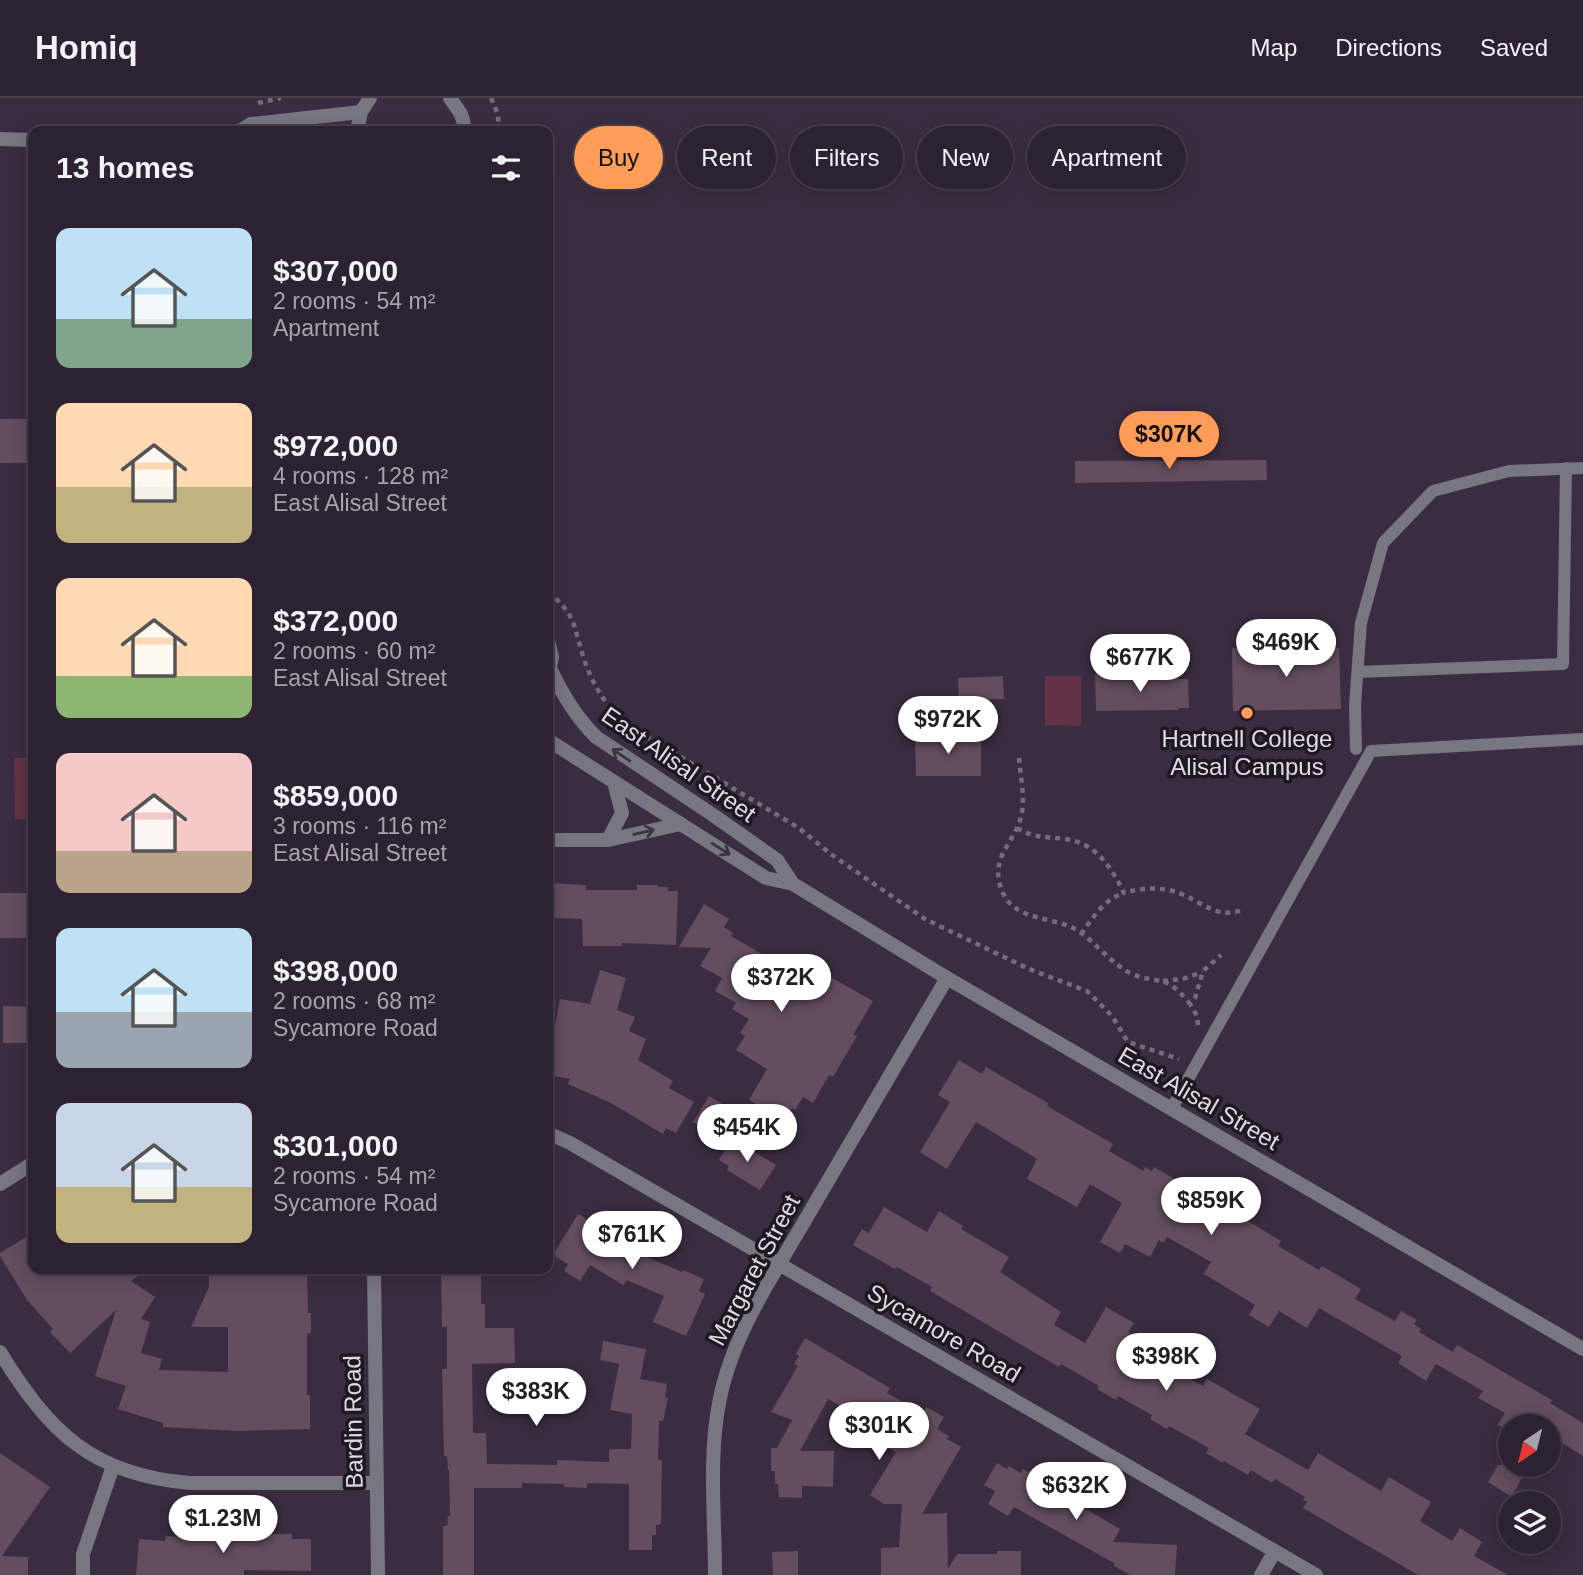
<!DOCTYPE html>
<meta charset="utf-8">
<style>
:root{--surface:#2c2231;--page:#342a39;--text:#f1f3f6;--muted:#a6a4ab;--line:#483f4d;--accent:#fe9c58}
body{margin:0;font-family:Arial,sans-serif;background:var(--page);color:var(--text);height:100vh;display:flex;flex-direction:column;font-size:26px;white-space:nowrap}
*{box-sizing:border-box;margin:0}
p{font-size:23px;color:var(--muted)}
.icon{flex:none;width:38px;height:38px;fill:none;stroke:currentColor;stroke-width:2;stroke-linecap:round;stroke-linejoin:round}
.map{position:relative;flex:1;overflow:hidden}
.panel{position:absolute;left:28px;top:28px;width:525px;height:1148px;display:flex;flex-direction:column;background:var(--surface);border-radius:14px;box-shadow:0 4px 18px #0003,0 0 0 2px var(--line)}
.panel>*{flex:none}
.guide{position:absolute;left:574px;top:28px;width:665px;height:63px;display:flex;gap:14px}
.needle{width:46px;rotate:215deg}
.controls{position:absolute;left:1498px;top:1316px;display:grid;gap:14px}
.controls a{display:grid;place-items:center;width:63px;height:63px;border-radius:50%;background:var(--surface);box-shadow:0 4px 18px #0003,0 0 0 2px var(--line);font-size:35px}
.price{position:absolute;translate:-50% -60px;padding:0 16px;border-radius:24px;background:#fff;color:#222;font-size:23px;line-height:46px;filter:drop-shadow(0 2px 4px #0008)}
.price::after{content:'';position:absolute;left:50%;top:42px;width:21px;height:16px;margin-left:-10px;background:inherit;clip-path:polygon(0 0,100% 0,50% 100%)}
.price.current{background:var(--accent);color:#111}
ul{padding:0;list-style:none}
li{display:flex;align-items:center;gap:21px;height:175px;padding:0 28px}
li span{display:grid;place-items:center;flex:none;width:196px;height:140px;border-radius:14px;color:#555}
li>.icon{margin-inline-start:auto}
span .icon{width:84px;height:84px;fill:#fffc;stroke-width:1}
li b{font-size:30px}
h2{display:flex;justify-content:space-between;align-items:center;height:84px;padding:0 28px;font-size:30px}
.tag{padding:0 24px;border-radius:32px;background:var(--surface);box-shadow:0 4px 18px #0003,0 0 0 2px var(--line);font-size:24px;line-height:63px}
.tag.current{background:var(--accent);color:#111}
header{display:flex;align-items:center;gap:42px;box-sizing:border-box;height:98px;padding:0 35px;background:var(--surface);border-bottom:2px solid var(--line)}
header strong{font-size:33px}
nav{display:flex;gap:38px;margin-inline-start:auto;font-size:24px}
.map>svg:first-child{display:block}
.green{fill:#633247}
.building{fill:#634d5e}
.lines{fill:none;stroke-linecap:round;stroke-linejoin:round}
.path{stroke:#776a7c;stroke-width:4.5;stroke-dasharray:5 5;stroke-linecap:butt}
.service{stroke:#787681;stroke-width:12}
.minor{stroke:#787681;stroke-width:14}
.tertiary{stroke:#787681;stroke-width:14}
.oneway{stroke:#39343e}
.poi-dot{fill:#fe9c58;stroke:#1e1821;stroke-width:2.5}
.labels{text-anchor:middle;dominant-baseline:central;stroke-width:7;stroke-linejoin:round;paint-order:stroke}
.poi-label{font-size:24px;fill:#e1d8e5;stroke:#1e1821}
.street-label{font-size:24px;fill:#e1d8e5;stroke:#1e1821}
</style>
<header>
<strong>Homiq</strong>
<nav><a>Map</a><a>Directions</a><a>Saved</a></nav>
</header>
<div class="map">
<svg width="1583" height="1477" viewBox="0 0 1583 1477">
<rect width="100%" height="100%" fill="#3b2d41"/>
<path class="green" d="M1045 578H1081V628L1045 627Z
M14 660H33V721H15Z"/>
<path class="building" d="M0 321H33V365H0Z
M1266 362 1267 382 1075 385V363Z
M1232 550H1339L1341 611 1233 613Z
M1095 576H1128V581H1188L1189 610H1178V612L1096 613Z
M1003 578 1004 601 959 602 958 580Z
M915 639H981V678H916Z
M548 785 586 787V792H637V787H658L657 789H668V793H678L676 847 622 845V848H583L582 821 548 820Z
M0 795H33V840H0Z
M704 806 729 821 724 829 733 835 731 838 784 869 791 857 873 903 853 937 857 938 833 979 829 977 813 1005 803 999 795 1012 792 1010 785 1023 749 1002 767 971 736 952 745 938 740 935 749 921 732 911 736 905 715 893 722 880 700 868 711 850 679 849Z
M600 872 626 880 617 912 635 919 629 933 646 941 638 962 673 983 669 990 694 1004 676 1035 666 1030 663 1036 611 1005 568 986 570 981 548 977V933L554 934 560 901 590 906Z
M3 908 33 909V945H3Z
M959 962 982 976 986 969 1027 993 1048 1005 1047 1008 1113 1046 1109 1053 1143 1073 1145 1069 1152 1073 1154 1069 1200 1096 1202 1093 1232 1110 1231 1113 1281 1143 1278 1148 1319 1172 1322 1168 1361 1191 1355 1201 1395 1223 1401 1213 1417 1222 1414 1226 1421 1231 1419 1234 1453 1254 1457 1247 1552 1302 1550 1305 1583 1325V1358L1549 1337V1328H1497L1505 1315 1478 1300 1483 1293 1436 1266 1426 1283 1398 1265 1402 1258 1319 1210 1307 1230 1279 1213 1269 1229 1249 1217 1255 1207 1204 1176 1211 1164 1167 1139 1163 1145 1159 1142 1150 1159 1125 1146 1120 1155 1100 1144 1122 1105 1090 1086 1077 1109 1027 1081 1037 1061 976 1024 947 1071 920 1054 950 1004 938 997Z
M709 998 739 1016 724 1042 693 1024Z
M732 1040 776 1067 760 1092 727 1072 729 1068 719 1062Z
M884 1109 927 1134 939 1113 963 1128 961 1131 1009 1159 1000 1174 1061 1214 1054 1227 1085 1245 1106 1209 1134 1225 1128 1234 1165 1256 1161 1264 1203 1288 1207 1281 1260 1311 1245 1336 1308 1372 1318 1355 1381 1393 1389 1379 1431 1404 1420 1423 1452 1443 1460 1430 1482 1444 1474 1458 1508 1477H1418L1303 1410 1307 1404 1303 1402 1305 1399 1275 1381 1272 1385 1251 1372 1248 1377 1224 1363 1223 1365 1206 1355 1209 1350 1169 1328 1167 1331 1150 1321 1152 1317 1118 1298 1116 1302 1097 1291 1099 1288 1061 1266 1059 1269 930 1193 932 1189 897 1169 895 1171 853 1147 862 1131 869 1135Z
M578 1116 611 1136 613 1133 625 1140 627 1136 647 1148 642 1157 682 1174 683 1172 704 1181 699 1193 705 1196 686 1238 653 1224 664 1198 627 1182 623 1187 590 1167 580 1183 564 1173 568 1166 553 1157Z
M33 1135V1171H147L131 1183 155 1199 141 1221 150 1224 141 1255 162 1261 159 1272 228 1274V1229H191L209 1189V1171H307L308 1215H311V1235L307 1236V1297H310V1331L238 1333 163 1329V1325L118 1311 126 1288 95 1278 116 1212 70 1255 50 1234 53 1231 27 1202 0 1158V1155Z
M441 1171H481V1206H485V1230H514L515 1265 472 1266 473 1335H486L487 1366 557 1367V1362L609 1364V1351H631L632 1316 610 1312 619 1266 600 1262 603 1243 646 1251 640 1281 667 1286 665 1299 668 1300 663 1323 659 1322 658 1362H662L661 1426 656 1427V1437H652V1452H629V1386L587 1385V1390L564 1389V1386L522 1385V1390H474V1477H443V1428H447L448 1418H450L449 1372H448L447 1358H444L442 1271H447V1229H442Z
M805 1240 890 1290 887 1295 923 1315 926 1309 944 1319 937 1331 949 1338 947 1341 961 1349 922 1416 947 1415 948 1471 957 1456H997V1453H1021V1477H881V1450L899 1449 902 1406H884L870 1397 896 1354 881 1346 887 1335 828 1301 800 1353H834L833 1389 802 1388V1400L779 1399 778 1386H775V1373H771V1350H777L792 1322 771 1314 798 1268 794 1266 799 1258 796 1256Z
M0 1355 50 1389 2 1458 28 1459V1477H0Z
M997 1365 1007 1371 1009 1368 1021 1375 1023 1371 1028 1374 1029 1373 1074 1400 1072 1403 1120 1431 1113 1444 1177 1447 1175 1477H1130L1114 1468V1465L1014 1409 1008 1418 988 1406 995 1393 984 1387Z
M1498 1367H1528L1512 1399 1488 1384Z
M257 1436H292V1441H311V1473L244 1472V1477H136L139 1441 165 1443 166 1438 194 1440V1438L258 1440Z
M798 1453V1477H773L772 1454Z"/>
<g class="lines">
<path class="path" d="M491 0 498 16 499 33
M258 5 281 0
M548 494C576 517 573 526 583 558 591 583 604 605 621 623L799 730 832 757 925 821 1029 871 1087 893 1112 918 1128 944 1179 961
M1019 660C1020 677 1026 701 1021 719 1015 743 994 756 999 783 1008 827 1052 815 1080 834 1098 847 1111 865 1130 875 1140 880 1151 881 1161 883 1172 885 1183 897 1190 906
M1017 730C1036 741 1044 738 1065 741 1095 744 1112 770 1124 795 1141 790 1156 789 1173 793 1196 799 1217 823 1241 812
M1081 836C1093 820 1104 801 1124 795
M1163 883 1183 881 1202 874
M1198 927 1197 918 1190 906 1195 900 1203 873 1221 857"/>
<path class="service" d="M1358 574 1563 566 1566 370
M1356 651 1355 607 1361 525 1383 445 1433 393 1509 373 1583 370
M1172 1010 1371 653 1583 641"/>
<path class="minor" d="M548 742H608L681 726
M608 742 622 715 614 684
M548 1035 570 1045 1316 1477
M0 1086 33 1065
M0 1254C49 1334 92 1377 190 1385H376
M83 1477V1456L113 1368
M715 1477C715 1419 708 1357 720 1300 728 1260 746 1223 767 1187L947 880
M1261 1477 1275 1453"/>
<path class="tertiary" d="M450 0 461 16 466 33
M240 33 251 26 361 14
M357 33 361 14 370 0
M0 41 33 42
M548 542 552 559 548 580
M551 572C563 598 576 619 596 639L713 717 777 762 793 786
M548 642 766 780 793 786 947 880 1583 1251
M374 1171 378 1477"/>
</g>
<defs><path id="oneway-shaft" d="M-6 0H5M1.5-3L5.5 0L1.5 3" fill="none" stroke-width="1.6" stroke-linecap="round" stroke-linejoin="round" transform="scale(1.75)"/></defs>
<g class="oneway">
<use href="#oneway-shaft" transform="translate(621 657) rotate(-146)"/>
<use href="#oneway-shaft" transform="translate(644 734) rotate(-13)"/>
<use href="#oneway-shaft" transform="translate(721 751) rotate(32)"/>
</g>
<circle class="poi-dot" cx="1247" cy="615" r="7"/>
<g class="labels">
<g class="poi-label">
<text x="1247" y="640">Hartnell College<tspan x="1247" dy="28">Alisal Campus</tspan></text>
</g>
<g class="street-label">
<text transform="translate(679 666) rotate(35)">East Alisal Street</text>
<text transform="translate(1199 1000) rotate(30)">East Alisal Street</text>
<text transform="translate(754 1172) rotate(-62)">Margaret Street</text>
<text transform="translate(944 1235) rotate(30)">Sycamore Road</text>
<text transform="translate(353 1324) rotate(-91)">Bardin Road</text>
</g>
</g>
</svg>
<div class="controls">
<a><svg class="needle" viewBox="-14 -14 28 28"><path d="M0-13l5 13h-10z" fill="#e53935"/><path d="M0 13l5-13h-10z" fill="#a6a4ab"/></svg></a>
<a><svg class="icon" aria-label="layers" viewBox="0 0 24 24"><path d="M12 4l9 5-9 5-9-5zM3 14l9 5 9-5"/></svg></a>
</div>
<b class="price current" style="left:1169px;top:373px">$307K</b>
<b class="price" style="left:1286px;top:581px">$469K</b>
<b class="price" style="left:1140px;top:596px">$677K</b>
<b class="price" style="left:948px;top:658px">$972K</b>
<b class="price" style="left:781px;top:916px">$372K</b>
<b class="price" style="left:747px;top:1066px">$454K</b>
<b class="price" style="left:1211px;top:1139px">$859K</b>
<b class="price" style="left:632px;top:1173px">$761K</b>
<b class="price" style="left:1166px;top:1295px">$398K</b>
<b class="price" style="left:536px;top:1330px">$383K</b>
<b class="price" style="left:879px;top:1364px">$301K</b>
<b class="price" style="left:1076px;top:1424px">$632K</b>
<b class="price" style="left:223px;top:1457px">$1.23M</b>
<div class="guide">
<a class="tag current">Buy</a>
<a class="tag">Rent</a>
<a class="tag">Filters</a>
<a class="tag">New</a>
<a class="tag">Apartment</a>
</div>
<section class="panel">
<h2>13 homes<svg class="icon" aria-label="filters" viewBox="0 0 24 24"><path d="M4 7h16M4 17h16"/><circle cx="9" cy="7" r="2"/><circle cx="15" cy="17" r="2"/></svg></h2>
<ul>
<li><span style="background:linear-gradient(#bfe0f5 65%,#7fa58c 0)"><svg class="icon" aria-label="home" viewBox="0 0 24 24"><path d="M3 11l9-7 9 7M6 9v11h12V9"/></svg></span><div><b>$307,000</b><p>2 rooms · 54 m²</p><p>Apartment</p></div></li>
<li><span style="background:linear-gradient(#ffd9b3 60%,#c2b280 0)"><svg class="icon" aria-label="home" viewBox="0 0 24 24"><path d="M3 11l9-7 9 7M6 9v11h12V9"/></svg></span><div><b>$972,000</b><p>4 rooms · 128 m²</p><p>East Alisal Street</p></div></li>
<li><span style="background:linear-gradient(#ffd9b3 70%,#8fb573 0)"><svg class="icon" aria-label="home" viewBox="0 0 24 24"><path d="M3 11l9-7 9 7M6 9v11h12V9"/></svg></span><div><b>$372,000</b><p>2 rooms · 60 m²</p><p>East Alisal Street</p></div></li>
<li><span style="background:linear-gradient(#f6c9c9 70%,#b9a48a 0)"><svg class="icon" aria-label="home" viewBox="0 0 24 24"><path d="M3 11l9-7 9 7M6 9v11h12V9"/></svg></span><div><b>$859,000</b><p>3 rooms · 116 m²</p><p>East Alisal Street</p></div></li>
<li><span style="background:linear-gradient(#bfe0f5 60%,#9aa5b1 0)"><svg class="icon" aria-label="home" viewBox="0 0 24 24"><path d="M3 11l9-7 9 7M6 9v11h12V9"/></svg></span><div><b>$398,000</b><p>2 rooms · 68 m²</p><p>Sycamore Road</p></div></li>
<li><span style="background:linear-gradient(#c9d6e8 60%,#c2b280 0)"><svg class="icon" aria-label="home" viewBox="0 0 24 24"><path d="M3 11l9-7 9 7M6 9v11h12V9"/></svg></span><div><b>$301,000</b><p>2 rooms · 54 m²</p><p>Sycamore Road</p></div></li>
</ul>
</section>
</div>
